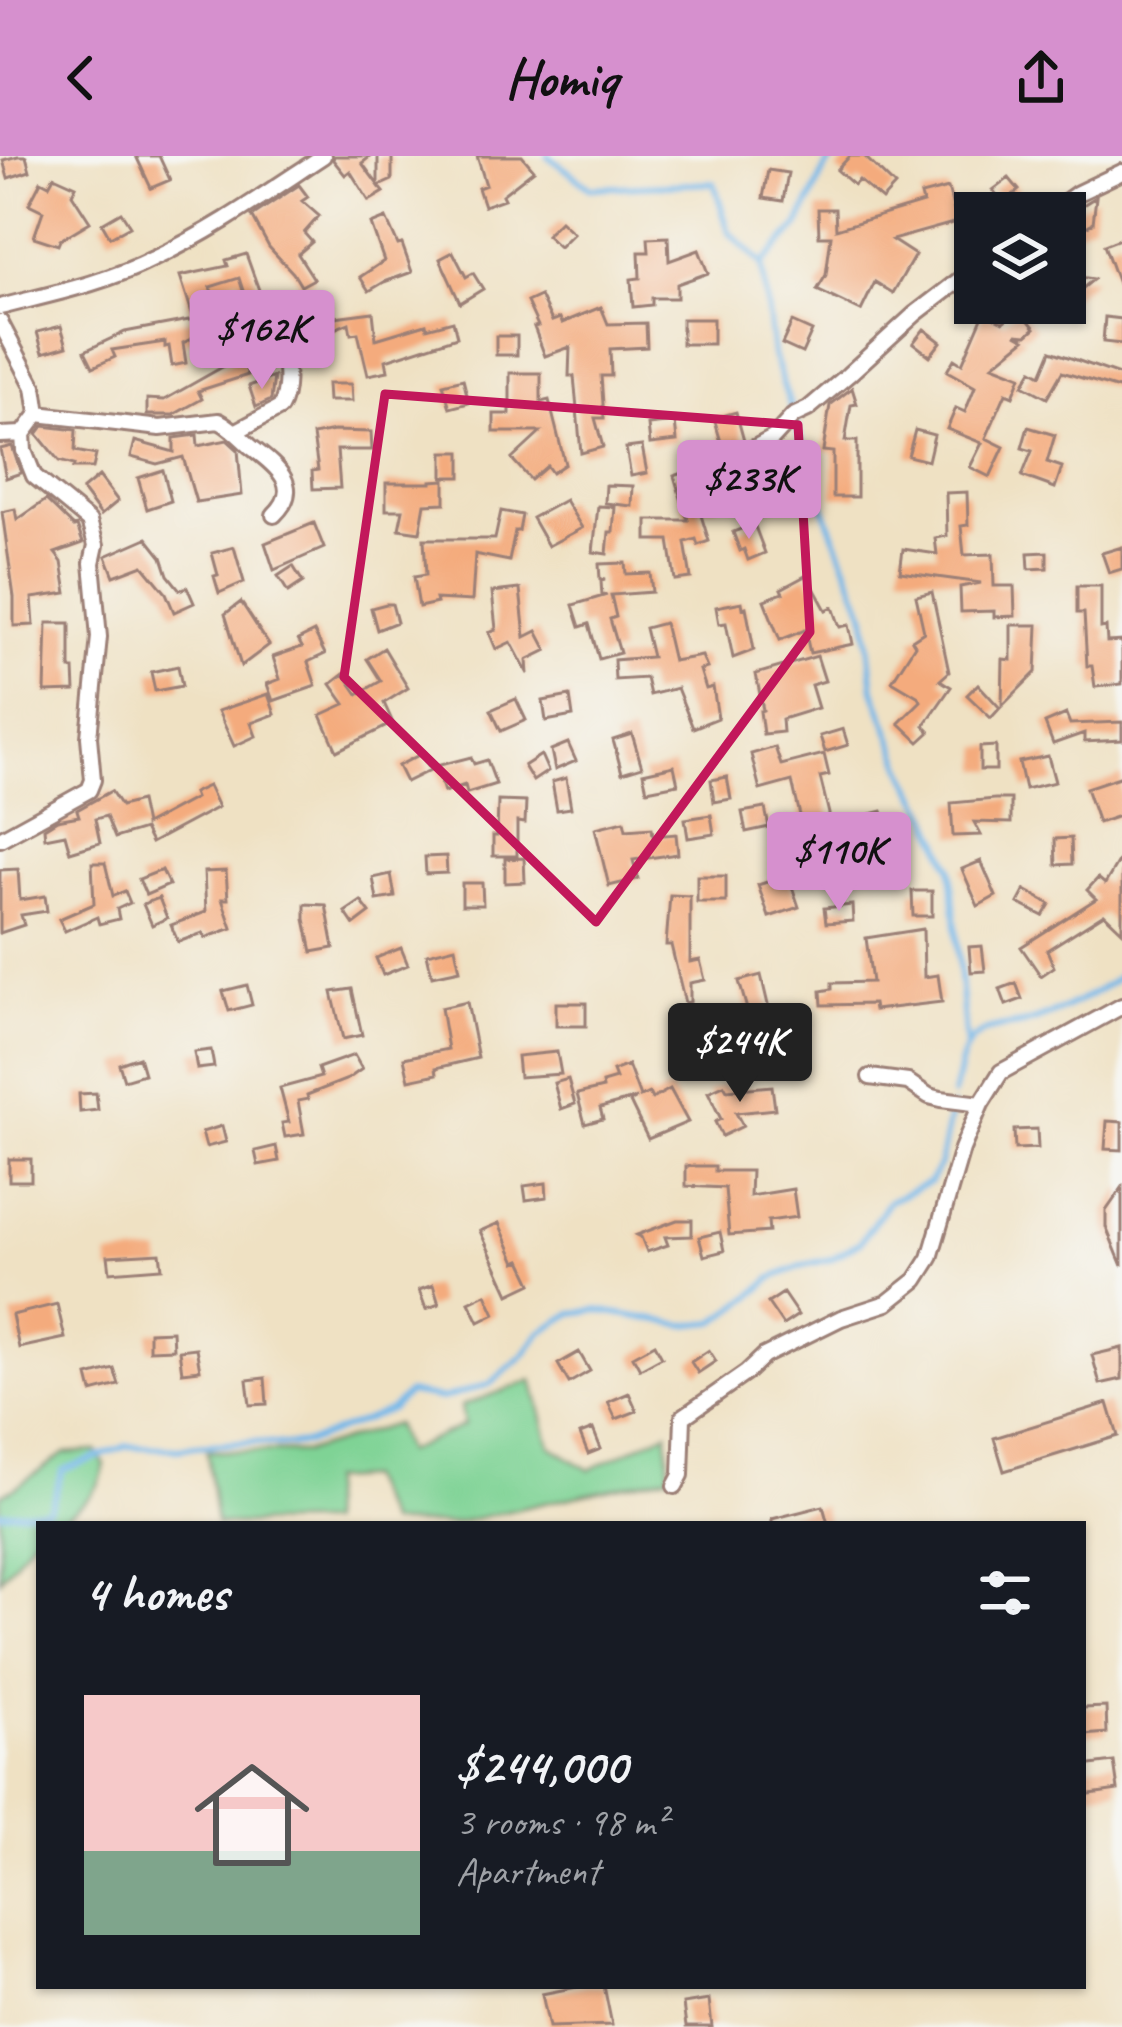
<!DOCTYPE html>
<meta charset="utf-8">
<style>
:root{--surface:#171b24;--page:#242831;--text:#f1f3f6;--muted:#9ea1a6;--accent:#d690ce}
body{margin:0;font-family:Caveat,sans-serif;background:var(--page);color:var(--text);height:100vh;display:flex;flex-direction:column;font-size:45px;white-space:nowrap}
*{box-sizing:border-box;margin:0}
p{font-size:39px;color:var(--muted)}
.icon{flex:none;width:66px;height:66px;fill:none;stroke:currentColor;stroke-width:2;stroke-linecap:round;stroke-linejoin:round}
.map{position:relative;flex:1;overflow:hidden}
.side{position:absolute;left:36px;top:1365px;width:1050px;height:468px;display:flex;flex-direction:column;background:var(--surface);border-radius:0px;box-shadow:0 3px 9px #0004}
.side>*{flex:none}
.buttons{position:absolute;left:954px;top:36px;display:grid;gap:24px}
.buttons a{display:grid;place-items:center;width:132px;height:132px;border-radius:0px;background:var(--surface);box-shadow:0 3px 9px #0004;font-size:60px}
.price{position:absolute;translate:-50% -102px;padding:0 27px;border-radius:12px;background:var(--accent);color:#111;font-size:39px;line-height:78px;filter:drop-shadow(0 3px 6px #0008)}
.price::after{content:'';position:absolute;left:50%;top:72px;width:36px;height:27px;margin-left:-18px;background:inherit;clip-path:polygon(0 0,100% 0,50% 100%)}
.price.on{background:#222;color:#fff}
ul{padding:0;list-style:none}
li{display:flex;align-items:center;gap:36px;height:300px;padding:0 48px}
li span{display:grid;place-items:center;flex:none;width:336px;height:240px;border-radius:0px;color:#555}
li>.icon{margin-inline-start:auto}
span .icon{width:144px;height:144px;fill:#fffc;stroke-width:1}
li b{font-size:51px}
h2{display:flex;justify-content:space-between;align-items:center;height:144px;padding:0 48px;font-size:51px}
header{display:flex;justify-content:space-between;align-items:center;height:156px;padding:0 48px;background:var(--accent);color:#111;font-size:54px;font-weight:700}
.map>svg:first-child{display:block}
.green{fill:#7fd395;stroke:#647960;stroke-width:3}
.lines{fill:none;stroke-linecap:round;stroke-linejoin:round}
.stream{stroke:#72b7e9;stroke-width:6}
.building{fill:#f4ab7d}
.minor-casing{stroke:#9c8077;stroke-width:20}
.minor{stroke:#fff;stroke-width:14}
.marked{fill:none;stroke:#c2185b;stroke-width:9;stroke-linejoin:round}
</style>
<header><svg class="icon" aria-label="back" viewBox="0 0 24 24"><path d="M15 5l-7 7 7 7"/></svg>Homiq<svg class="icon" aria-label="share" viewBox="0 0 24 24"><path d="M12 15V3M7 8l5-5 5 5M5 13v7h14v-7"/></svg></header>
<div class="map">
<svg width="1122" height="1871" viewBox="0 0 1122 1871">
<rect width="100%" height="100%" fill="#f6f6f2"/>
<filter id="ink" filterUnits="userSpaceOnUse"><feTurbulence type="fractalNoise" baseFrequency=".00833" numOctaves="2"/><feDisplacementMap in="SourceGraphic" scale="24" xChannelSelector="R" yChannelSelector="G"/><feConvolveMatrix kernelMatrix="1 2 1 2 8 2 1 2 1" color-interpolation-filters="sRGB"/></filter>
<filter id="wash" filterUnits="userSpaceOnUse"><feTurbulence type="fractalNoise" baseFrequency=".004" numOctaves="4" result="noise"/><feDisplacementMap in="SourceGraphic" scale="48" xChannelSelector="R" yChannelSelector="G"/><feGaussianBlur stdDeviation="2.7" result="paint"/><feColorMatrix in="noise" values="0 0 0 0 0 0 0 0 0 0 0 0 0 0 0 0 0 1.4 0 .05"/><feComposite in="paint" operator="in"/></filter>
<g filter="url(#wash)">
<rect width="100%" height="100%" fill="#efe1c3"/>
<path class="green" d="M533 1224 550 1290 589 1314 667 1276 669 1319 451 1368H388L366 1322 329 1324 327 1367 216 1368 207 1295 306 1296 395 1268 405 1296 464 1269 461 1250Z
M96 1295 105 1309C103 1316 101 1323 98 1329 89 1346 58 1368 39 1368V1374L0 1424V1339L16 1331 65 1297Z"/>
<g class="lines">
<path class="stream" d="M548 0 591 32 714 27 729 76 762 108 773 199 792 255
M762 108 799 69 825 13 835 0
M796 267 809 314 866 460 874 534 906 618 930 662 951 712 966 893
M953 939C958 922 960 897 972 884 986 870 1009 872 1027 867 1056 858 1099 837 1122 818
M0 1357 47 1354C57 1342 56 1327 63 1314L127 1290 180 1293 194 1290 255 1286 283 1289 307 1287 390 1254 408 1237 442 1243 490 1228 523 1200 541 1176 573 1157 597 1154 685 1169 715 1166 752 1140 772 1122 804 1109 831 1103 860 1086 889 1045 930 1026 940 1008 952 951"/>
</g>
<g id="blocks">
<path class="building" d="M18 0H26L30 15 8 22 3 4Z
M136 0H159L170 24 151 32Z
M334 0H371L362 7 378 29V0H392V24L379 30 384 36 369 45 350 15 345 19 333 4Z
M477 0H522L534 14 502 39 504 43 484 50 478 32 486 29Z
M850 0H864L895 30 882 44 859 24 854 29 837 14Z
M768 14 788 17 783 45 763 42Z
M54 20 76 30 72 38 90 66 60 84 58 89 34 81 43 55 29 48 41 25 49 29Z
M1009 22 1019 34 1003 47 993 34Z
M299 29 308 41 302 45 319 60 304 77 312 86 298 98 314 123 301 130 293 117 269 91 252 60Z
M948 32 957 66 892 84 915 99 893 137 875 126 861 155 817 134 826 119 831 80H819L818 53H835L836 73 923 47 921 39Z
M1096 41 1093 67 1065 82V60Z
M121 56 130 70 110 81 102 67Z
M386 62 398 89 402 88 412 116 384 126 369 135 360 121 384 105 371 68Z
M560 65 573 77 559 91 546 79Z
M668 81 669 105 699 94 708 117 677 128V142H652V149L633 151 631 123 640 122 639 96H649L648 82Z
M1122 82V133H1120L1104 89Z
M453 96 466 121 473 117 483 133 460 147 440 103Z
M246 98 265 151 251 160 239 122 210 131 218 152 213 154 219 170 183 187 186 207 172 210 169 190 165 191V186L112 194 115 201 93 211 85 195 125 176 194 163 180 120 228 110 226 104Z
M1065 119 1094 123 1065 147Z
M540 140 552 165 560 162 562 167 601 151 608 168 646 167 647 191 610 193 611 220H601L604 262H595L603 291 581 297 574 220H569L570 191 545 200 534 171 538 170 527 146Z
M322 148 327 162 373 156 376 183 426 168 427 172 453 165 457 181 386 204 388 215 368 219 358 177 351 178 349 167 314 181 304 155Z
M1019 153 1035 172 1027 179 1016 178 1025 183 993 209 1021 220 1013 240 1006 237 986 282 1004 291 990 321 970 311 982 287 947 273 956 252 965 256 975 231 947 215 954 203 962 208 984 157 1003 166Z
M1105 161 1122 163V188L1103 186Z
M682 163H713V188H682Z
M792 166 812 175 802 197 782 188Z
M61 170 67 190 43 197 37 176Z
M924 173 941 186 930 200 913 187Z
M496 180H517V199H496Z
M1051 195 1122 220V234L1062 216 1047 242 1023 229 1032 214 1041 219Z
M242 200 248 219 198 235 202 243 173 259H147V243L164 244Z
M510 217H541V246L549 244 565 308 552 317 547 310 531 324 512 303 541 276H494V258H510Z
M274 221 271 244 256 251 249 230Z
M463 223 469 247 450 252 443 228Z
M327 228H351L352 245H328Z
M852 232 857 248 851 249 845 285H857V341H833V296L823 295 830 249Z
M736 256 744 285 723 293 714 262Z
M675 266 677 285 650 288 648 269Z
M43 270 76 274 75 295 96 299 93 312H73L74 309 59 305 37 278Z
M1028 271 1055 279 1047 306 1062 311 1055 332 1022 320 1032 295 1022 292Z
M915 274 934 279 928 305 908 300Z
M334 275 371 276 372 294H337L340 332 313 333 312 315 318 314 313 279Z
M197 279 198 290 227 284 238 294 242 339 196 346 183 301 157 308 131 301 135 285 174 296V282Z
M12 290 21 317 6 322 0 293Z
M642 290 647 317 631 320 626 292Z
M785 294 791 319 783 321 790 339 766 342 757 303Z
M443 296H461V321H443Z
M705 310 718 350 699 353 709 385 698 389 696 383 685 386 691 422 675 424 669 384H647V364H688L674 320Z
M163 314 171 345 147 353 138 322Z
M99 320 118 345 101 359 82 334Z
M445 324V347L425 348 420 376 399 373 403 354H386V327H431V325Z
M606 329 633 330 632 350 605 347Z
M967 336 968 369 961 370 964 399 993 398 994 430H1014L1015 460 994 461V455L961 456 960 431 981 427 900 416 903 393 937 398 935 382 947 380 946 337Z
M46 344 74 371 77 370 83 387 55 397 62 406 67 437 32 442 34 469 14 470V441L2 356 15 353 17 364Z
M565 344 582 372 548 390 532 362Z
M598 350 615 351 613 376H609L607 398 593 396Z
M501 355 522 359 519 375H515L509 405 475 398 472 445 436 443 437 447 419 451 414 421 426 419 424 383H495Z
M314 367 324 392 274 414 265 387Z
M754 368 765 397 748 404 744 393 740 395 733 376Z
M147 382 162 401 168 419 180 434 187 431 194 447 174 456 166 437 143 409 114 420 106 400Z
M234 391 244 426 219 437 214 420 218 419 212 397Z
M1122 391V413L1109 417 1102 397Z
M1047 396V412L1029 413 1028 397Z
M625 407 626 418 650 417 652 436 611 439 616 461 610 463 620 497 599 503 589 468 580 471 573 449 607 439 602 440 601 425 605 424 600 423 599 408Z
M293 410 303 426 288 436 278 420Z
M807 419 826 454 833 451 840 471 849 469 853 488 810 497 805 474 780 484 764 444 783 437 781 433Z
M1077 430H1101V472L1106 471 1107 486 1122 485V528L1095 531 1092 510H1087L1084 457H1077Z
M520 433 525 481 537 475 547 494 527 504 528 518 511 486 496 493 489 476 496 473 492 436Z
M932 436 949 516 940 524 951 531 924 570 930 576 919 586 899 567 921 545 919 541 892 525 915 489 912 484 924 476 916 440Z
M241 446 269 489 241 510 225 458Z
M742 446 743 452 746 451 754 494 733 502 726 467 719 468 716 451Z
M386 448H392L397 466 377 474 371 452Z
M47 467H70V513H74L75 535 45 536Z
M664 467 673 505 702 500 707 512 700 514 706 533 713 531 718 562 693 572 677 532 650 539 646 522 615 524 614 504 652 501 645 472Z
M1011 469H1038L1036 516 1002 550 1003 503 1011 504Z
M314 476 325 498 308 506 316 530 273 545 267 528 280 523 273 501 302 491 298 484Z
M384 492 408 532 384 547 393 567 337 595 321 559 345 548 331 528 344 518 358 538 381 525 367 503Z
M817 500 825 525 811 529 818 552 782 563 783 576 763 578 760 555 763 554 756 518Z
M178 510 182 530 155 535 151 516Z
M978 528 1000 552 991 562 967 539Z
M268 538 275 558 251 567 256 580 234 590 218 555Z
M570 540 573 560 546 565 543 545Z
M516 543 526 564 501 575 491 554Z
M1066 558 1070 568 1122 566V584L1084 586V577L1053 588 1045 567Z
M843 573 848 589 825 596 820 580Z
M632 578 642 611 622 617 613 584Z
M568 587 576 605 555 614 551 594Z
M996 590V614H980V591Z
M775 591 781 609 824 598 829 619 820 621 831 666 803 672 792 625 760 634 751 598Z
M421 598 430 614 406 626 398 610Z
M541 599 548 615 533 625 524 610Z
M1048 600 1055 626 1025 633 1019 606Z
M471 601 474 608 487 604 496 628 467 637 465 629 444 636 436 610Z
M674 610 678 628 647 634 643 617Z
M1122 620V659L1098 667 1086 632Z
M727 621 731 643 714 646 711 624Z
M566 622 571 652 557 654 552 626Z
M208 630 218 651 151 687 144 673 115 682 106 660 95 663 100 687 70 696 65 678 45 682 44 672 57 664 79 660 77 654 111 635 121 650 140 645 145 669 195 642 193 637Z
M995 643H1011V667L974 666 981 679 953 680 951 647Z
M498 645 526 646 525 667 517 666V700H493V680H497Z
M765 652 769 671 746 676 742 656Z
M882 655 892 688 903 687 906 710 855 716 850 699 873 693 863 660Z
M711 659 714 678 688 682 685 663Z
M624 665 626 674 652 672 653 680 676 678 678 698 633 704 638 723 609 730 595 672Z
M1071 682 1072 708 1056 709 1055 683Z
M1122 699V775L1104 758 1047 794 1054 811 1041 820 1021 791 1096 743 1087 734 1098 722 1105 728Z
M446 700 447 717 426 718 425 701Z
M524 702 525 726 505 727V703Z
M981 705 996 740 978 750 962 713Z
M92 707H105L113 740 125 735 130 747 117 753 119 763 99 768 97 761 65 775 59 763 94 748Z
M18 713 20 744 45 740 47 755 21 759 24 769 0 777V714Z
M162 714 169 729 146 739 139 723Z
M226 715 228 743H222L232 772 205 782 203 777 178 786 171 769 206 756 204 716Z
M391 718 395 741 377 744 373 722Z
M788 719 799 751 769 761 758 729Z
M697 720H726V746H697Z
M462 727H482L483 749H462Z
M1025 734 1050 748 1043 760 1018 747Z
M912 735H932V760H913Z
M670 739 690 740V806L700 804 705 824 690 827V846L685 847 671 789H666Z
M159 742 167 762 152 769 143 748Z
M361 745 370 757 354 769 345 756Z
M305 748 326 749 334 792 312 796 305 763Z
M852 749 853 765 826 767 824 752Z
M923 773 924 821 938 819 942 846 874 854 873 848 822 849 821 835 832 833V827L872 826 866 782Z
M982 790 985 815 971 816 969 791Z
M455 791 460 814 432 820 427 798Z
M401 792 408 809 383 819 376 802Z
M761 819 769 853H799V871H752L739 825Z
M1016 827 1022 843 1006 849 1000 833Z
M247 829 252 849 229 855 223 835Z
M352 833 362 879 343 883 332 836Z
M467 846 478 902 436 912 437 918 409 924 404 902 448 893 441 852Z
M556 847H586V870H556Z
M748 867 753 889 737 892 732 871Z
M211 894 214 911 197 913 194 896Z
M557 896 561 918 519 921 517 900Z
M354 899 362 913 348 923 307 939 308 943 298 945 304 978 285 981 282 967 289 966 280 932 321 921 318 912Z
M139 901 144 918 124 924 119 908Z
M628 909 640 941 649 937 652 943 670 933 688 966 648 983 630 946 637 942 600 952 603 963 585 968 577 938 603 932 602 927 616 923 613 915Z
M568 923 575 948 561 953 554 927Z
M724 929 727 934 772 930 775 953 736 957 743 970 722 980 715 966 721 963 708 936Z
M96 937 98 954 80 956 79 938Z
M1107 965 1122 966V994L1105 993Z
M222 970 226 986 206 991 202 976Z
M1037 973 1038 992 1015 993 1014 974Z
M276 990 279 1005 258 1009 255 995Z
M9 1003H31V1025H9Z
M686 1010H715V1015H751L750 1040 793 1033 797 1061 768 1065 769 1076 729 1079 725 1032 686 1030Z
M546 1027 547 1041 526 1044 524 1030Z
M1122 1032V1110L1106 1071V1055Z
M677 1064H692V1080L665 1081 668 1089 647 1096 641 1081 637 1079Z
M499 1067 516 1106 521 1104 532 1127 509 1138 480 1075Z
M720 1076 724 1095 704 1100 699 1081Z
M160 1097 162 1112 110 1116 108 1100Z
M433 1129 439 1148 426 1153 419 1134Z
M783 1137 798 1159 783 1169 768 1147Z
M486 1138 495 1158 479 1166 469 1146Z
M57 1148 65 1182 19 1192 12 1159Z
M172 1175 173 1193 149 1194V1176Z
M655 1188 662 1201 640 1213 633 1200Z
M196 1192 200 1214 182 1216 179 1194Z
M1122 1192V1223L1100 1228 1092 1199Z
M709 1194 716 1205 698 1217 691 1206Z
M579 1196 590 1215 569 1227 558 1208Z
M114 1213 119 1229 92 1236 88 1220Z
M265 1222 267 1248 250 1249 247 1224Z
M629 1237 637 1255 616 1263 608 1246Z
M1108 1247 1118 1280 1004 1315 994 1282Z
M593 1273 601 1293 588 1298 580 1278Z
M823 1350 828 1368H772V1363Z
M1106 1551 1107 1577 1083 1579V1552Z
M1114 1606 1118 1634 1083 1639V1610Z
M582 1830H604L612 1869 549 1871 542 1838Z
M709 1844 712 1871H686L683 1848Z"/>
</g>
</g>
<g filter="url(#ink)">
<use href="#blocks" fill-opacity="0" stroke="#9c8077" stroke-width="3"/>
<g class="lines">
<g class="minor-casing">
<path id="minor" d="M1050 57 1078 37 1122 16
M0 151C51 138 106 127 153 103 213 75 268 36 323 0
M0 166 34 231 38 258 23 278 24 295 34 320 89 365 96 389 92 407 99 481 89 581 93 624 89 634 0 683
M38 258 160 272 219 265C231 271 240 281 250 290 274 309 305 329 274 359
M235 276 280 252C292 230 284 202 282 178
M0 279 23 278
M731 304 773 282 793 260 808 253 848 219 915 158 975 112
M870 921 908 926 929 940 941 943 981 948
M675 1330 681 1319 683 1261 746 1217 764 1200 841 1162 887 1147 916 1124 930 1102 962 993 981 948 1001 916 1122 850"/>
</g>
<use href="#minor" class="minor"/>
</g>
</g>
<path class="marked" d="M385 238 798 269 810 476 596 766 344 521Z"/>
</svg>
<div class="buttons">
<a><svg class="icon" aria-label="layers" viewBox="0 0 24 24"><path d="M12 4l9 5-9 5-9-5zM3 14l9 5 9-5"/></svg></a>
</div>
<b class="price" style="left:262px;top:236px">$162K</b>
<b class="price" style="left:749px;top:386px">$233K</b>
<b class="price" style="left:839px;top:758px">$110K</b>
<b class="price on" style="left:740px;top:949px">$244K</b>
<section class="side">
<h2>4 homes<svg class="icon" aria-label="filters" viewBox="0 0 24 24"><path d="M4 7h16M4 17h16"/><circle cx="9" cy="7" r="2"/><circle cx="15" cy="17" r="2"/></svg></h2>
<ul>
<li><span style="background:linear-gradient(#f6c9c9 65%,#7fa58c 0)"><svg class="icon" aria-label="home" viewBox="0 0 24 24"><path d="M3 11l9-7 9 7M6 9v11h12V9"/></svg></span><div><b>$244,000</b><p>3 rooms · 98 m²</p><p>Apartment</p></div></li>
</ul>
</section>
</div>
